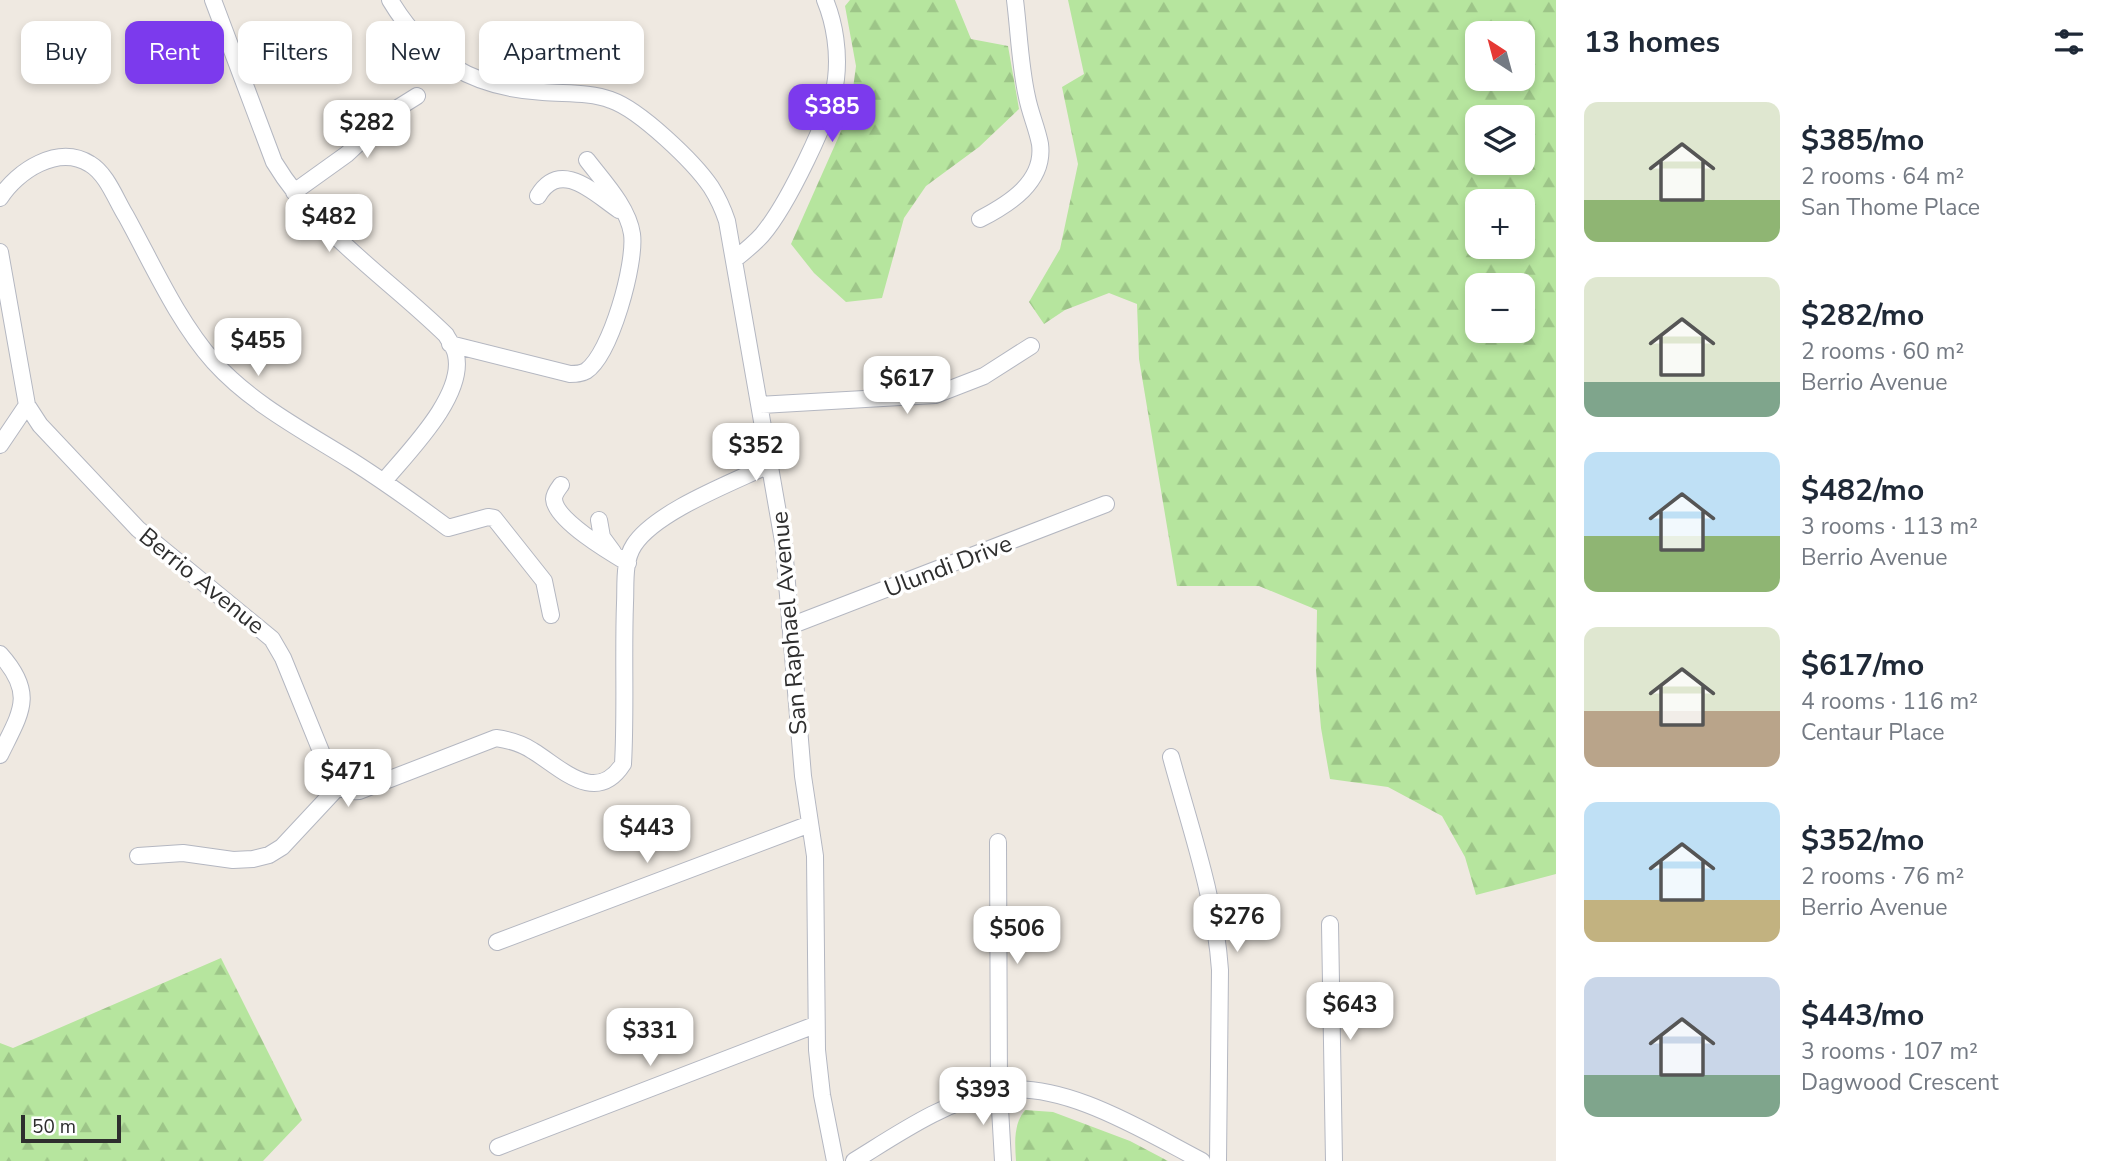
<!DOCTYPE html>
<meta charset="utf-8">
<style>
:root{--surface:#fff;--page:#f2f2f3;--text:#1f2937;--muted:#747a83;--accent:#7c3aed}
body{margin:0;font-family:"Nunito Sans",sans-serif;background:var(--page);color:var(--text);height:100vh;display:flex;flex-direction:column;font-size:26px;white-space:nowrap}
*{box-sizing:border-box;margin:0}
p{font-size:23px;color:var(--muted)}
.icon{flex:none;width:38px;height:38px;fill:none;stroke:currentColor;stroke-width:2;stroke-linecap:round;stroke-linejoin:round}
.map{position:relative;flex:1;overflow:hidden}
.side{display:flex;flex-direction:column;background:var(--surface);width:560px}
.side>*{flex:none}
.guide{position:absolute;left:21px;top:21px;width:665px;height:63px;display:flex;gap:14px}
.needle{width:46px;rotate:324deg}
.controls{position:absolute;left:1465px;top:21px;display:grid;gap:14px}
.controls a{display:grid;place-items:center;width:70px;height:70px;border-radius:14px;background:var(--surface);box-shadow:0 4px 10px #0003;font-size:35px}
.scale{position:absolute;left:21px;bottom:18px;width:100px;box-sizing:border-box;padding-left:7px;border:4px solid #2e2e2e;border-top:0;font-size:19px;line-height:24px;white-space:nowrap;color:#2e2e2e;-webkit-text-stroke:5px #fff;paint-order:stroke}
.price{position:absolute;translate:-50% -60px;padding:0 16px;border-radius:14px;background:#fff;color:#222;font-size:23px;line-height:46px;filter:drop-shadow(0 2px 4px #0008)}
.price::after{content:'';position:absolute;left:50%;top:42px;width:21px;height:16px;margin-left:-10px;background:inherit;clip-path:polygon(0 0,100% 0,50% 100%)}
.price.active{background:var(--accent);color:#fff}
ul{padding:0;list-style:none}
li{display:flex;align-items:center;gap:21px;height:175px;padding:0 28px}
li span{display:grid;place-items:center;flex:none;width:196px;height:140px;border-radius:14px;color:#555}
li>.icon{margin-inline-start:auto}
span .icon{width:84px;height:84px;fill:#fffc;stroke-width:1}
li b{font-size:30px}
h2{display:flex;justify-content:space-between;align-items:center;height:84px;padding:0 28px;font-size:30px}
.tag{padding:0 24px;border-radius:14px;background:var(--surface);box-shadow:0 4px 10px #0003;font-size:24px;line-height:63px}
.tag.active{background:var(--accent);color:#fff}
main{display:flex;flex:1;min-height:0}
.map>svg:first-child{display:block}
.forest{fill:url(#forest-firs);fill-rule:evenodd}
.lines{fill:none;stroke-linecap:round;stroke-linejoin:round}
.minor-casing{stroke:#b4b7c1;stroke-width:18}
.minor{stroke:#fff;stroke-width:16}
.labels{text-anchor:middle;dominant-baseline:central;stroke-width:7;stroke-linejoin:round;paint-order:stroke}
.street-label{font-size:24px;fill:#2e2e2e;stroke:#fff}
</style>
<main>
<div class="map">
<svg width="1556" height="1161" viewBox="0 0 1556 1161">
<defs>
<pattern id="forest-firs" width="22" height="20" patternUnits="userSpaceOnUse" patternTransform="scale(1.75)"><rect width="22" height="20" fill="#b6e59e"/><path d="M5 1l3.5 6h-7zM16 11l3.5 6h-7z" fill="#9dc588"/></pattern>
</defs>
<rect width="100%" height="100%" fill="#efe9e1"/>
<path class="forest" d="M850 0H955L971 39 1008 46 1019 109 979 147 926 186 904 218 882 298 846 302 814 273 791 244 850 111 856 66 845 6Z
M1068 0H1556V874L1476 895 1465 857 1442 816 1388 787 1330 779 1321 728 1316 670 1317 610 1259 586H1177L1139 359 1137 304 1109 293 1065 310 1044 324 1029 302 1060 249 1078 164 1062 87 1084 74ZM1522 33V79H1477V33ZM1522 117V163H1477V117ZM1477 201H1522V247H1477ZM1477 285H1522V331H1477Z
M221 958 302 1120 263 1161H0V1043L13 1048Z
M1025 1110 1053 1112 1130 1141 1168 1161H1016C1015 1143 1013 1125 1025 1110Z"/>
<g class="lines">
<g class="minor-casing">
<path id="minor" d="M213 0 274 162C316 232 389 279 446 335 449 341 455 348 456 355 465 396 408 452 384 481
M390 0C426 60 473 88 543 92 565 94 590 92 611 100 640 110 694 162 711 187 718 198 723 209 727 221L784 547 803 776 815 856 817 1050 822 1095 835 1161
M294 192 347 154 393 111 417 96
M538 196C561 158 595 194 619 210
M0 198C17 171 58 144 90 164 107 174 116 200 126 216 153 265 177 320 214 362 252 404 304 431 352 461 385 482 417 505 448 528L488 517 494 518 544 581 551 615
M980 219C1009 204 1045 182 1040 144 1037 128 1030 113 1027 97 1020 66 1019 32 1015 0
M0 252 27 405 40 425 138 529 272 639 283 658 331 776C338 788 345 792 359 791L496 738C510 740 521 743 533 751 561 768 596 806 623 764 626 711 623 657 625 603 626 585 623 562 634 545 656 511 734 482 771 464
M734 260C744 252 754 244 762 235 786 207 832 115 836 79 839 53 835 24 825 0
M450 344 570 374C576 374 581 374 586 371 611 354 636 263 632 234 628 207 603 181 587 160
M760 405 935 395 984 376 1031 346
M0 445 27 405
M561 485C558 489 554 494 554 499 555 520 611 553 628 563
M599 520 602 537 613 552
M790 626 1106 504
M0 654C36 694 21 712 0 755
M1171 757C1190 827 1215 897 1220 970L1218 1161
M998 842 999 1091 1003 1161
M138 856 183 853 233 860 253 859 269 855 282 847 338 787
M1330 924 1334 1161
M497 942 810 824
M498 1147 815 1025
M854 1161C898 1134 945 1101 997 1091 1062 1079 1146 1132 1202 1161"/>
</g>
<use href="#minor" class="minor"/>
</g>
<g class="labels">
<g class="street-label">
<text transform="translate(948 566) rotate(-21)">Ulundi Drive</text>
<text transform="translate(202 581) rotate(39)">Berrio Avenue</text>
<text transform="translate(789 623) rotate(-95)">San Raphael Avenue</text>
</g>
</g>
</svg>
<div class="controls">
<a><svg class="needle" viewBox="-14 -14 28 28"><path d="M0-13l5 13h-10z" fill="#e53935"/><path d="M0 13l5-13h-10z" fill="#747a83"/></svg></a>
<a><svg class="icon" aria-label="layers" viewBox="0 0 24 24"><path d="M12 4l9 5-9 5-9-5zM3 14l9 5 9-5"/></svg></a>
<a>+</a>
<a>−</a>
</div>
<div class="scale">50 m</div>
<b class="price active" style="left:832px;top:144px">$385</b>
<b class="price" style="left:367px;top:160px">$282</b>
<b class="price" style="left:329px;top:254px">$482</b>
<b class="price" style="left:258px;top:378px">$455</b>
<b class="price" style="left:907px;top:416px">$617</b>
<b class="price" style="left:756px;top:483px">$352</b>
<b class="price" style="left:348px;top:809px">$471</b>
<b class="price" style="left:647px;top:865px">$443</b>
<b class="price" style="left:1237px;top:954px">$276</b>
<b class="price" style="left:1017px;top:966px">$506</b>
<b class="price" style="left:1350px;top:1042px">$643</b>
<b class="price" style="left:650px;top:1068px">$331</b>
<b class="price" style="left:983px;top:1127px">$393</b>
<div class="guide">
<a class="tag">Buy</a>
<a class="tag active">Rent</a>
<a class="tag">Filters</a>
<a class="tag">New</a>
<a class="tag">Apartment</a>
</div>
</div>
<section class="side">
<h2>13 homes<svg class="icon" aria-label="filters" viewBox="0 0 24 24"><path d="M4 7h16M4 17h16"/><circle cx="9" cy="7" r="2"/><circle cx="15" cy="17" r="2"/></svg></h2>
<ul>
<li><span style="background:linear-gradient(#dfe7d0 70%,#8fb573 0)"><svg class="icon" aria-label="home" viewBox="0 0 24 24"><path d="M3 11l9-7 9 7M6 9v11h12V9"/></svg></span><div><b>$385/mo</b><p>2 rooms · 64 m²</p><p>San Thome Place</p></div></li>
<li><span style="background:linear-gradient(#dfe7d0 75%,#7fa58c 0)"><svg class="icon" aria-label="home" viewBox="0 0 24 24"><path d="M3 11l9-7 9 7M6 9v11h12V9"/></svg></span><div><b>$282/mo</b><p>2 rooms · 60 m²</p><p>Berrio Avenue</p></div></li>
<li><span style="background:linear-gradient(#bfe0f5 60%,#8fb573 0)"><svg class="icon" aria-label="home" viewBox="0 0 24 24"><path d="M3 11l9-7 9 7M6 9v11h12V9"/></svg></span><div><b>$482/mo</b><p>3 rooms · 113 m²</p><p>Berrio Avenue</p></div></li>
<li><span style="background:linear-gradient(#dfe7d0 60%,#b9a48a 0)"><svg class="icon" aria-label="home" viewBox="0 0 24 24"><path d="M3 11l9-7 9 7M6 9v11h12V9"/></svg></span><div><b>$617/mo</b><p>4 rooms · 116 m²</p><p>Centaur Place</p></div></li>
<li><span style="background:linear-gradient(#bfe0f5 70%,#c2b280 0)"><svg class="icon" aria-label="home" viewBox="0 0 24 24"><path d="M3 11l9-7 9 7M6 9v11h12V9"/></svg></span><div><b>$352/mo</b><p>2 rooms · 76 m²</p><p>Berrio Avenue</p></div></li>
<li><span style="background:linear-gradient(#c9d6e8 70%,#7fa58c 0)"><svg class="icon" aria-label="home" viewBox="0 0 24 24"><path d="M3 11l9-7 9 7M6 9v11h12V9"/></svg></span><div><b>$443/mo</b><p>3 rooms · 107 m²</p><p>Dagwood Crescent</p></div></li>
</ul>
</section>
</main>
